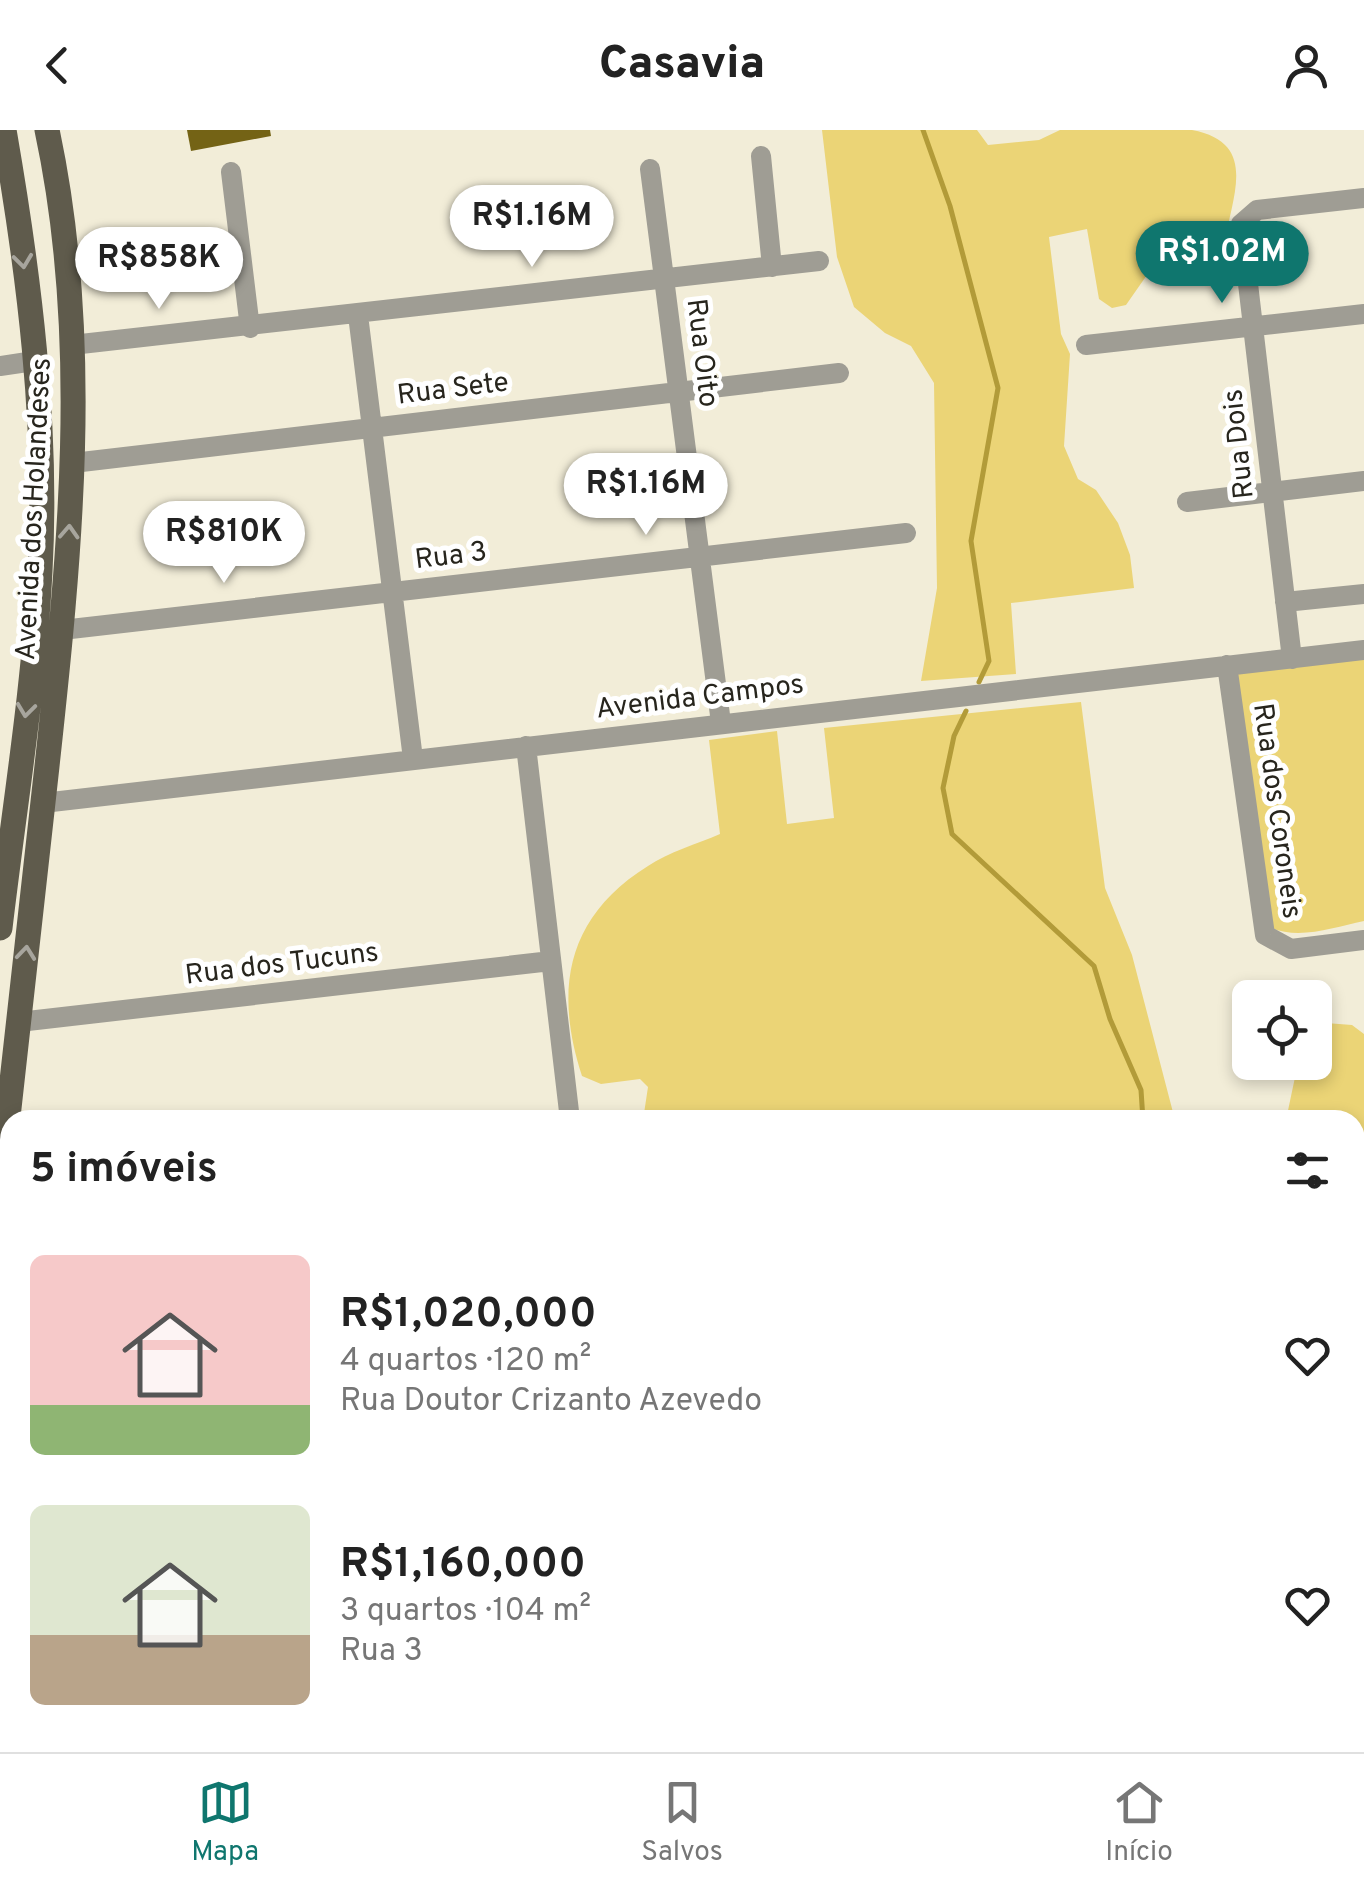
<!DOCTYPE html>
<html lang="pt">
<meta charset="utf-8">
<style>
:root{--surface:#fff;--page:#f2f2f2;--text:#222;--muted:#767676;--line:#e0e0e0;--accent:#0f766e}
body{margin:0;font-family:Overpass,sans-serif;background:var(--page);color:var(--text);height:100vh;display:flex;flex-direction:column;font-size:38px;white-space:nowrap}
*{box-sizing:border-box;margin:0}
p{font-size:32px;color:var(--muted)}
.icon{flex:none;width:55px;height:55px;fill:none;stroke:currentColor;stroke-width:2;stroke-linecap:round;stroke-linejoin:round}
.map{position:relative;flex:1;overflow:hidden}
.sheet{position:absolute;left:0px;top:980px;width:1365px;height:642px;display:flex;flex-direction:column;background:var(--surface);border-radius:30px 30px 0 0;box-shadow:0 5px 15px #0003}
.sheet>*{flex:none}
.buttons{position:absolute;left:1232px;top:850px;display:grid;gap:20px}
.buttons a{display:grid;place-items:center;width:100px;height:100px;border-radius:15px;background:var(--surface);box-shadow:0 5px 15px #0003;font-size:50px}
.price{position:absolute;translate:-50% -85px;padding:0 22px;border-radius:35px;background:#fff;color:#222;font-size:32px;line-height:65px;filter:drop-shadow(0 2px 5px #0008)}
.price::after{content:'';position:absolute;left:50%;top:60px;width:30px;height:22px;margin-left:-15px;background:inherit;clip-path:polygon(0 0,100% 0,50% 100%)}
.price.active{background:var(--accent);color:#fff}
ul{padding:0;list-style:none}
li{display:flex;align-items:center;gap:30px;height:250px;padding:0 30px}
li span{display:grid;place-items:center;flex:none;width:280px;height:200px;border-radius:15px;color:#555}
li>.icon{margin-inline-start:auto}
span .icon{width:120px;height:120px;fill:#fffc;stroke-width:1}
li b{font-size:42px}
h2{display:flex;justify-content:space-between;align-items:center;height:120px;padding:0 30px;font-size:42px}
header{display:flex;justify-content:space-between;align-items:center;height:130px;padding:0 30px;background:var(--surface);font-size:45px;font-weight:800}
.menu{display:flex;justify-content:space-around;align-items:center;height:140px;border-top:2px solid var(--line);background:var(--surface);font-size:28px;color:var(--muted)}
.menu a{display:grid;justify-items:center;gap:5px}
.menu .active{color:var(--accent)}
.map>svg:first-child{display:block}
.green{fill:#ebd476}
.lines{fill:none;stroke-linecap:round;stroke-linejoin:round}
.stream{stroke:#b29b39;stroke-width:5}
.building{fill:#746315}
.minor{stroke:#9f9d94;stroke-width:20}
.major{stroke:#5f5b4c;stroke-width:25}
.oneway{stroke:#a7a59d}
.labels{text-anchor:middle;dominant-baseline:central;stroke-width:10;stroke-linejoin:round;paint-order:stroke}
.street-label{font-size:28px;fill:#27251d;stroke:#fff}
</style>
<header><svg class="icon" aria-label="back" viewBox="0 0 24 24"><path d="M15 5l-7 7 7 7"/></svg>Casavia<svg class="icon" aria-label="person" viewBox="0 0 24 24"><circle cx="12" cy="8" r="4"/><path d="M4 21q1-7 8-7t8 7"/></svg></header>
<div class="map">
<svg width="1364" height="1622" viewBox="0 0 1364 1622">
<rect width="100%" height="100%" fill="#f2edd8"/>
<path class="green" d="M822 0H977L988 15 1039 10 1060 0H1192C1261 13 1230 69 1225 114L1163 122 1126 175 1112 178 1099 169 1087 99 1049 107 1061 204 1070 224 1064 316 1078 349 1096 360 1118 393 1130 425 1134 458 1011 473 1016 544 921 551 937 458 934 253 911 216 885 203 854 177 837 127Z
M1364 529V791C1334 797 1301 810 1271 798L1235 544Z
M1081 572 1105 758 1132 825 1175 990H643L648 957 640 949 601 954 582 946C554 860 566 787 648 736 669 722 697 714 720 704L709 610 777 601 787 694 834 688 824 598Z
M1326 893 1352 895 1364 904V1359L1355 1362V990H1286L1298 933 1315 932V902Z
M496 1613H722L720 1622H500Z
M1125 1613V1612L1312 1613 1309 1622H1111Z"/>
<g class="lines">
<path class="stream" d="M923 0 950 76 998 258 971 411 989 531 979 552
M966 581 954 606 943 658 952 704 1094 836 1110 889 1141 960 1143 990
M1355 1195 1364 1202
M1355 1317 1364 1306
M1202 1622 1212 1612"/>
</g>
<path class="building" d="M187 0H270L271 6 191 21Z"/>
<g class="lines">
<path class="minor" d="M761 26 772 137
M650 39 721 593
M231 42 250 198
M358 185 413 629
M72 215 819 131
M1086 215 1364 184
M0 236 34 231
M73 333 839 243
M1187 372 1364 351
M1285 472 1364 464
M62 500 906 403
M1292 529 1241 94 1257 80 1364 68
M1227 535 1265 805 1291 819 1364 810
M526 616 570 990
M43 673 1364 520
M19 892 551 831
M0 1112H10
M0 1341 10 1342
M124 1622 125 1612
M296 1622 297 1612
M392 1622 393 1612
M809 1622 810 1612
M973 1622 974 1612"/>
<path class="major" d="M0 798C14 679 34 560 40 441 48 294 29 144 4 0
M0 1059C16 918 31 777 47 636 70 425 92 210 47 0"/>
</g>
<defs><path id="oneway-chevron" d="M-2-3.5L2.5 0L-2 3.5" fill="none" stroke-width="1.6" stroke-linecap="round" stroke-linejoin="round" transform="scale(2.5)"/></defs>
<g class="oneway">
<use href="#oneway-chevron" transform="translate(23 131) rotate(83)"/>
<use href="#oneway-chevron" transform="translate(69 402) rotate(-87)"/>
<use href="#oneway-chevron" transform="translate(26 580) rotate(97)"/>
<use href="#oneway-chevron" transform="translate(26 823) rotate(-84)"/>
</g>
<g class="labels">
<g class="street-label">
<text transform="translate(701 223) rotate(83)">Rua Oito</text>
<text transform="translate(453 260) rotate(-7)">Rua Sete</text>
<text transform="translate(1240 314) rotate(-96)">Rua Dois</text>
<text transform="translate(35 379) rotate(-87)">Avenida dos Holandeses</text>
<text transform="translate(451 427) rotate(-7)">Rua 3</text>
<text transform="translate(700 568) rotate(-7)">Avenida Campos</text>
<text transform="translate(1276 681) rotate(82)">Rua dos Coroneis</text>
<text transform="translate(282 835) rotate(-7)">Rua dos Tucuns</text>
</g>
</g>
</svg>
<div class="buttons">
<a><svg class="icon" aria-label="locate" viewBox="0 0 24 24"><circle cx="12" cy="12" r="6"/><path d="M12 2v4M12 18v4M2 12h4M18 12h4"/></svg></a>
</div>
<b class="price" style="left:532px;top:140px">R$1.16M</b>
<b class="price active" style="left:1222px;top:176px">R$1.02M</b>
<b class="price" style="left:159px;top:182px">R$858K</b>
<b class="price" style="left:646px;top:408px">R$1.16M</b>
<b class="price" style="left:224px;top:456px">R$810K</b>
<section class="sheet">
<h2>5 imóveis<svg class="icon" aria-label="filters" viewBox="0 0 24 24"><path d="M4 7h16M4 17h16"/><circle cx="9" cy="7" r="2"/><circle cx="15" cy="17" r="2"/></svg></h2>
<ul>
<li><span style="background:linear-gradient(#f6c9c9 75%,#8fb573 0)"><svg class="icon" aria-label="home" viewBox="0 0 24 24"><path d="M3 11l9-7 9 7M6 9v11h12V9"/></svg></span><div><b>R$1,020,000</b><p>4 quartos · 120 m²</p><p>Rua Doutor Crizanto Azevedo</p></div><svg class="icon" aria-label="heart" viewBox="0 0 24 24"><path d="M12 20l-8-8c-3-5 5-10 8-4 3-6 11-1 8 4z"/></svg></li>
<li><span style="background:linear-gradient(#dfe7d0 65%,#b9a48a 0)"><svg class="icon" aria-label="home" viewBox="0 0 24 24"><path d="M3 11l9-7 9 7M6 9v11h12V9"/></svg></span><div><b>R$1,160,000</b><p>3 quartos · 104 m²</p><p>Rua 3</p></div><svg class="icon" aria-label="heart" viewBox="0 0 24 24"><path d="M12 20l-8-8c-3-5 5-10 8-4 3-6 11-1 8 4z"/></svg></li>
</ul>
</section>
</div>
<nav class="menu">
<a class="active"><svg class="icon" aria-label="map" viewBox="0 0 24 24"><path d="M3 6l6-2 6 2 6-2v14l-6 2-6-2-6 2zM9 4v14M15 6v14"/></svg>Mapa</a>
<a><svg class="icon" aria-label="saved" viewBox="0 0 24 24"><path d="M7 4h10v16l-5-4-5 4z"/></svg>Salvos</a>
<a><svg class="icon" aria-label="home" viewBox="0 0 24 24"><path d="M3 11l9-7 9 7M6 9v11h12V9"/></svg>Início</a>
</nav>
